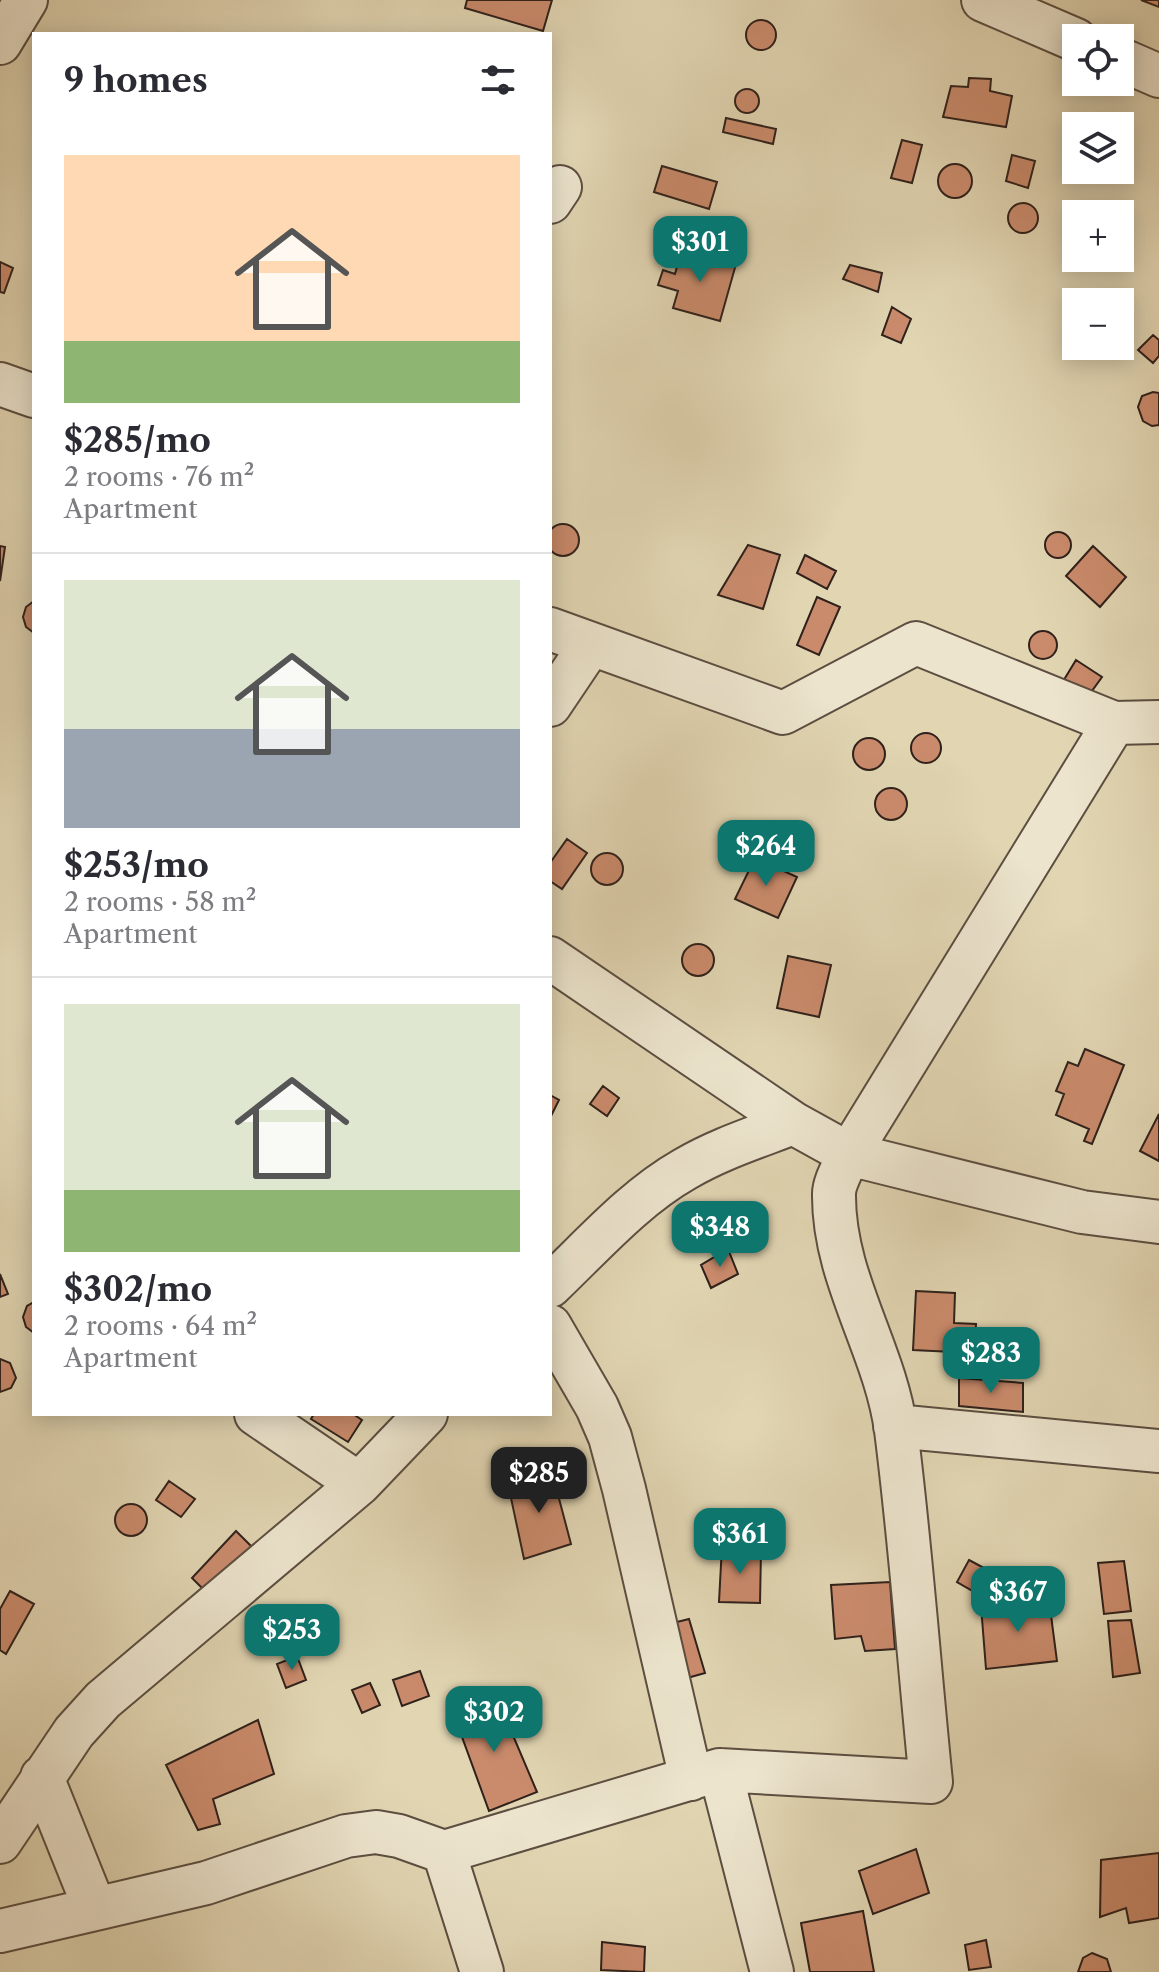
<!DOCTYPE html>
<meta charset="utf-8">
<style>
:root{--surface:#fff;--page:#f2f2f3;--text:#2b2b33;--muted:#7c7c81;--line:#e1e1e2;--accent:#0f766e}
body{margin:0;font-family:"Libre Caslon Text",serif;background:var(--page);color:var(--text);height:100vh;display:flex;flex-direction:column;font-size:30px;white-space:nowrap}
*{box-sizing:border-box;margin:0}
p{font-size:26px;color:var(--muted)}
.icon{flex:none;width:44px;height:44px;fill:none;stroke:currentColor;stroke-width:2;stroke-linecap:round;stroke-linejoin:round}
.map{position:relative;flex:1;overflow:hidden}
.details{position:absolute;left:32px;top:32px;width:520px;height:1384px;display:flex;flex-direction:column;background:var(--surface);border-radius:0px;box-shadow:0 4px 20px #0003}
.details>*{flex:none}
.buttons{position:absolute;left:1062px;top:24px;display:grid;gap:16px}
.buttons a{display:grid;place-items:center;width:72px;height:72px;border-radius:0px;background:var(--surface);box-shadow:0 4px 20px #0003;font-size:40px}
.price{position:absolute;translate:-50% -68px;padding:0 18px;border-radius:16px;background:var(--accent);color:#fff;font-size:26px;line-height:52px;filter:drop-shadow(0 2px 4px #0008)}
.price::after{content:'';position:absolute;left:50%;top:48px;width:24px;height:18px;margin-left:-12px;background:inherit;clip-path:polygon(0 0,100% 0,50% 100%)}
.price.selected{background:#222;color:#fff}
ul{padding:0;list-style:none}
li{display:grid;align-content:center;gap:16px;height:424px;padding:0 32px}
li+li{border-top:2px solid var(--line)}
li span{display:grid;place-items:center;height:248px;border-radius:0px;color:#555}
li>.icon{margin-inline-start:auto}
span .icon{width:144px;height:144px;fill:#fffc;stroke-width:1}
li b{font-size:34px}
h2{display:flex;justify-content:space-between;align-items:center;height:96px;padding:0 32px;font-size:34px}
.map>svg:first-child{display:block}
.building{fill:#ca8b6c;stroke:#2f211b;stroke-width:2}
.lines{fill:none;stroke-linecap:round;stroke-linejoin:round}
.minor-casing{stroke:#5c4e41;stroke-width:46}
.minor{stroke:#ece4cd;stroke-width:42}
</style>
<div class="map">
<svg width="1159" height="1972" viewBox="0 0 1159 1972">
<rect width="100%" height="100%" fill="#e1d5b2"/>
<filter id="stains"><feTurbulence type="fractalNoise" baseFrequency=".0025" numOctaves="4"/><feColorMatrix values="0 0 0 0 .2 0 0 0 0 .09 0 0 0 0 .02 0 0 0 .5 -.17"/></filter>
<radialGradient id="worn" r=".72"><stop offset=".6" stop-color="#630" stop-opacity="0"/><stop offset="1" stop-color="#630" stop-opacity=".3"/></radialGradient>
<path class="building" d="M467 0H552L543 31 465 8Z
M1141 0H1159V7Z
M746 35a15 15 0 1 1 30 0a15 15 0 1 1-30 0Z
M969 78 991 79 990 91 1012 96 1006 127 943 117 951 86 968 87Z
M735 101a12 12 0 1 1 24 0a12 12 0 1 1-24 0Z
M726 118 776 129 773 144 723 132Z
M902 140 922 145 912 183 891 178Z
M1012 155 1035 161 1028 188 1006 181Z
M938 181a17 17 0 1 1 34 0a17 17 0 1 1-34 0Z
M662 166 717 182 709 209 654 192Z
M1008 218a15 15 0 1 1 30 0a15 15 0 1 1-30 0Z
M682 248 736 264 720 321 673 308 678 291 658 285 663 270 675 274Z
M0 262 13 268 4 293 0 292Z
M850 265 882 273 878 292 843 279Z
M892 307 911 319 901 343 882 335Z
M1153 335 1159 340V356L1153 363 1138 350Z
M1153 392 1159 393V425L1152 426 1143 421 1138 407 1142 396Z
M547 540a16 16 0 1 1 32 0a16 16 0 1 1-32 0Z
M1045 545a13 13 0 1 1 26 0a13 13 0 1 1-26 0Z
M748 545 780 555 763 609 718 595Z
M0 546 5 547 0 581Z
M1093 546 1126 577 1100 607 1066 576Z
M805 555 836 571 827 589 797 573Z
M817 597 840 607 819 655 797 645Z
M34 601V633L26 627 23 617 26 607Z
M1029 645a14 14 0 1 1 28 0a14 14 0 1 1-28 0Z
M1076 660 1102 677 1089 695 1062 683Z
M911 748a15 15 0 1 1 30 0a15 15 0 1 1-30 0Z
M853 754a16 16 0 1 1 32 0a16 16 0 1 1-32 0Z
M875 804a16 16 0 1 1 32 0a16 16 0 1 1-32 0Z
M567 839 587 853 562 889 550 881V863Z
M591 869a16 16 0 1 1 32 0a16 16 0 1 1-32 0Z
M755 858 797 877 778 918 735 899Z
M682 960a16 16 0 1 1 32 0a16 16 0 1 1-32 0Z
M788 956 831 965 819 1017 777 1008Z
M1085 1049 1124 1065 1092 1144 1084 1141 1089 1129 1056 1115 1064 1094 1056 1091 1068 1062 1078 1066Z
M603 1086 619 1098 607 1116 590 1104Z
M550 1095 559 1100 550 1118Z
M1159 1114V1161L1140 1151Z
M728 1249 738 1274 711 1288 701 1265Z
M0 1274 8 1294 0 1297Z
M916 1291 955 1293 954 1323 976 1324 974 1353 913 1350Z
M34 1302V1333L26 1327 23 1317 27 1306Z
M0 1359 10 1363 16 1378 11 1388 0 1392Z
M959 1378 1023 1383V1412L959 1406Z
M314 1414H353L362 1420 348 1442 311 1419Z
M552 1472 571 1544 524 1559 508 1484Z
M169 1481 195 1499 181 1517 156 1500Z
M115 1520a16 16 0 1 1 32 0a16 16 0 1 1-32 0Z
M236 1531 256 1551 212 1598 192 1578Z
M722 1546 761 1551 760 1603 719 1602Z
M969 1560 997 1575 985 1598 957 1582Z
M1124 1561 1131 1611 1104 1614 1098 1563Z
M890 1582 895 1649 865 1651 861 1636 835 1639 831 1585Z
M10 1591 34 1604 6 1654 0 1650V1609Z
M1049 1600 1057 1661 986 1669 981 1606Z
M689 1619 705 1673 680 1680 665 1625Z
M1131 1620 1140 1673 1113 1677 1108 1621Z
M297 1656 306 1680 286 1688 277 1664Z
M420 1671 429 1696 402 1706 393 1680Z
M370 1683 380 1705 362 1713 352 1690Z
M495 1693 537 1792 489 1811 454 1715Z
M258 1720 274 1774 213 1799 220 1824 198 1830 166 1765Z
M916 1849 929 1893 873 1914 859 1871Z
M1159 1853V1918L1129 1923 1126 1908 1100 1917 1101 1860Z
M863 1911 874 1972H810L801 1923Z
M986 1940 991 1967 969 1970 965 1945Z
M602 1942 645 1947 644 1972 601 1970Z
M1092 1953 1107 1959 1111 1972H1078L1083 1958Z"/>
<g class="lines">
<g class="minor-casing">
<path id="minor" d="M983 0 1076 40
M0 43 26 0
M1120 59 1159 76
M550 202 560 187
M0 384 34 396
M550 629 783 713 916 643 1114 723 1159 722
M550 705 591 644
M550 958 793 1123
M550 1286C593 1245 634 1198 685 1169 719 1149 757 1137 793 1123L849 1154 1114 723
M550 1326 597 1407 610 1437 624 1489 691 1779
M256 1414 359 1484
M895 1426 1159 1451
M42 1777 95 1909 206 1883 346 1836 376 1832 399 1836 444 1852
M0 1842 74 1732 103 1700 359 1484 426 1414
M0 1931 95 1909
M482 1972 444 1852 719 1770
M772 1972 720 1770 931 1782C919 1665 911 1547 896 1430 885 1349 833 1278 834 1194 834 1182 844 1166 849 1154L1082 1212 1159 1222"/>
</g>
<use href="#minor" class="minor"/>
</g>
<rect width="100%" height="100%" filter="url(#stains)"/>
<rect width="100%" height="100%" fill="url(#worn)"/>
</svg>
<div class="buttons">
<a><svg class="icon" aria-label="locate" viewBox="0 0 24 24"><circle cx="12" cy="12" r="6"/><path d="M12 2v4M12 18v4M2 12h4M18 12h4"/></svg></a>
<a><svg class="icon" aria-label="layers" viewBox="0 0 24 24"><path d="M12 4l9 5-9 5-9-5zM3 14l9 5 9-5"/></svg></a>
<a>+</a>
<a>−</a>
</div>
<b class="price" style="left:700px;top:284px">$301</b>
<b class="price" style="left:766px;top:888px">$264</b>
<b class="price" style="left:720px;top:1269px">$348</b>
<b class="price" style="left:991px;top:1395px">$283</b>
<b class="price selected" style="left:539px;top:1515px">$285</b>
<b class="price" style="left:740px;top:1576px">$361</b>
<b class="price" style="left:1018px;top:1634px">$367</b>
<b class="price" style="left:292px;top:1672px">$253</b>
<b class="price" style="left:494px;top:1754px">$302</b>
<section class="details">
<h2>9 homes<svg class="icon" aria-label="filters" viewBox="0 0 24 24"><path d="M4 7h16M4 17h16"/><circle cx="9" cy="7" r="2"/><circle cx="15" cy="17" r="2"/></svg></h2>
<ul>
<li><span style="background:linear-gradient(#ffd9b3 75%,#8fb573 0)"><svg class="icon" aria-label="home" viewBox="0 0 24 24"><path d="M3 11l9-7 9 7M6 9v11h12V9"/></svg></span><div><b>$285/mo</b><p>2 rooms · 76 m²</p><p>Apartment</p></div></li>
<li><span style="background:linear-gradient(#dfe7d0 60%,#9aa5b1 0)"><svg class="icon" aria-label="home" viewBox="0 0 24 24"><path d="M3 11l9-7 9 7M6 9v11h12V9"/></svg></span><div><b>$253/mo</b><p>2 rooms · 58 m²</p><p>Apartment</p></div></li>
<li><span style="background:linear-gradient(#dfe7d0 75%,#8fb573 0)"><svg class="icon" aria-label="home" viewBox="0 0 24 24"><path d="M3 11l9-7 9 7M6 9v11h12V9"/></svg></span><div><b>$302/mo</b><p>2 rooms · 64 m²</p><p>Apartment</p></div></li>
</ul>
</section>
</div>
